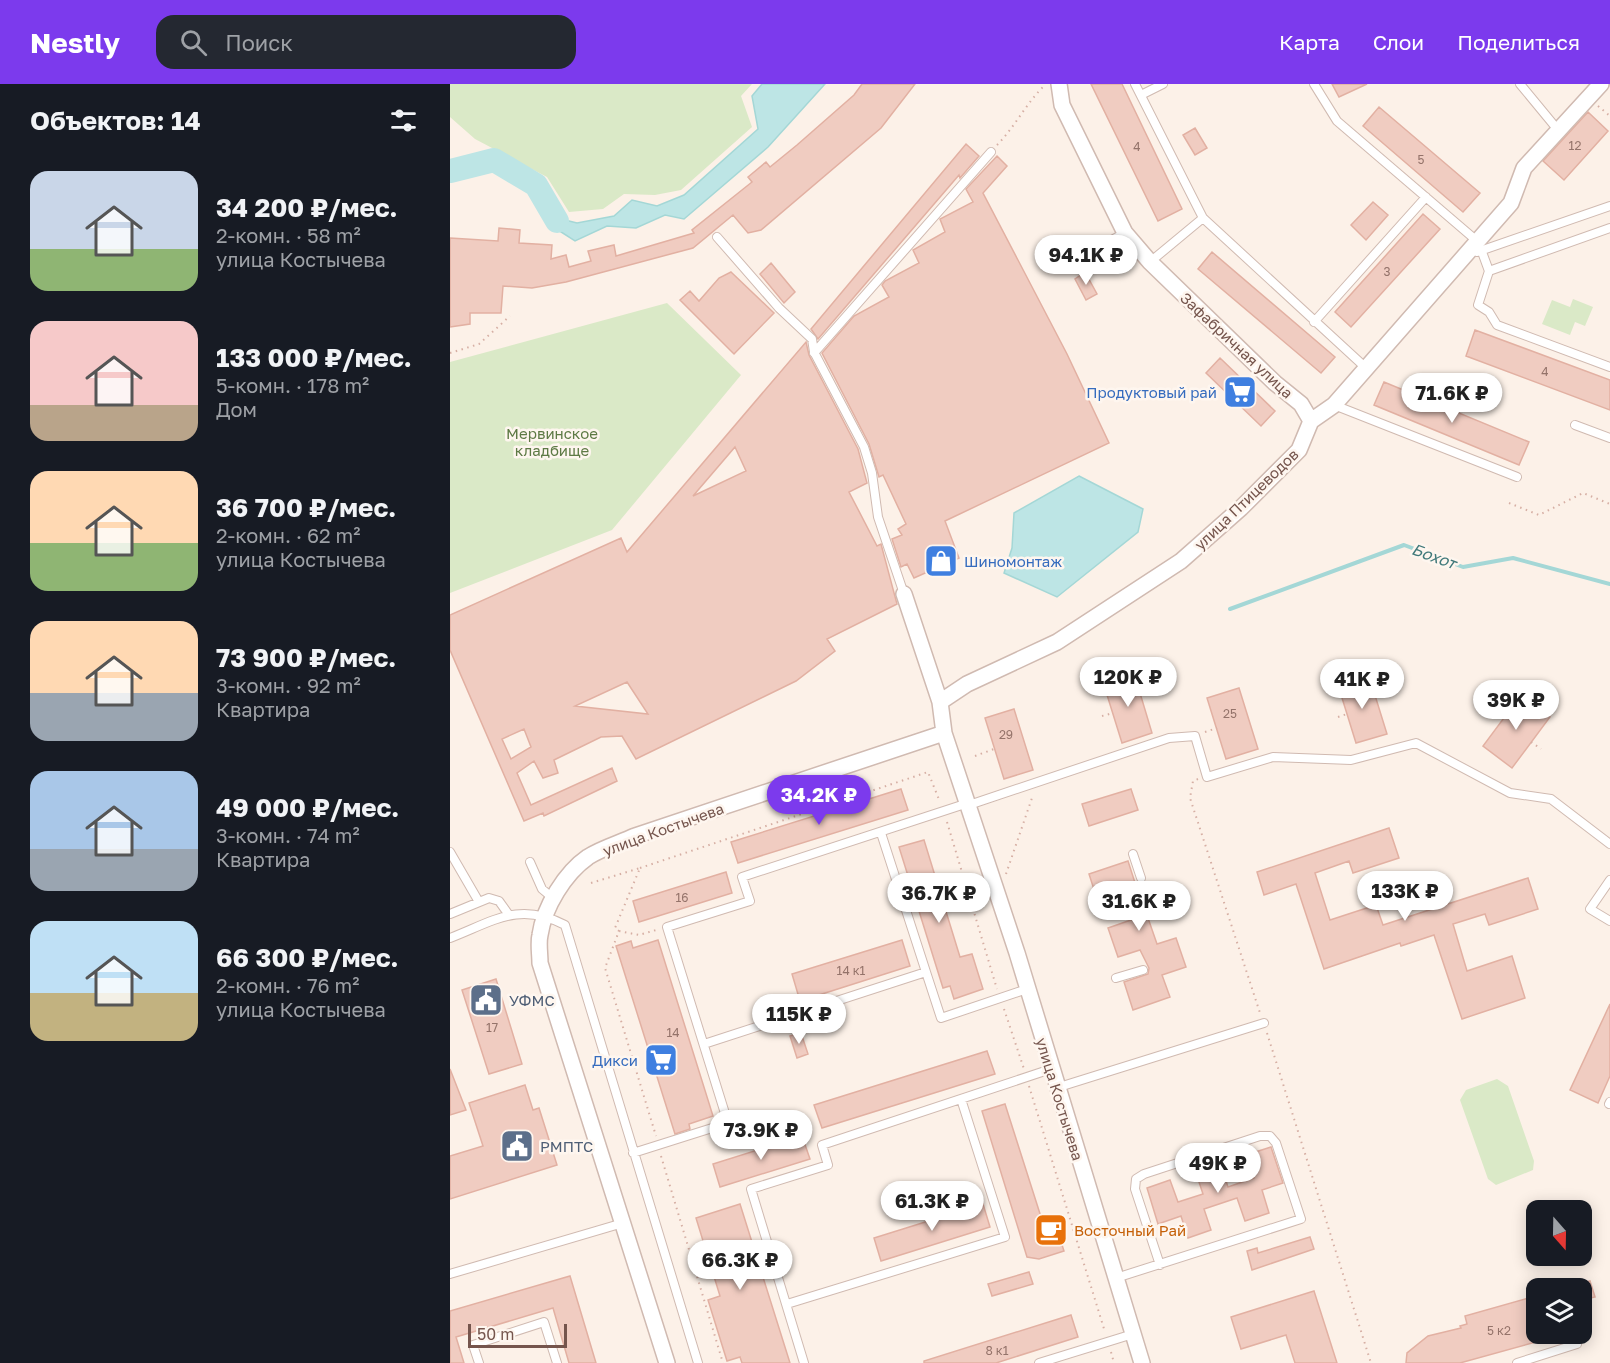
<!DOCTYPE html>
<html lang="ru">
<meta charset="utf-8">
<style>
:root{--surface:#171b24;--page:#242831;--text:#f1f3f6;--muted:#9ea1a6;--accent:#7c3aed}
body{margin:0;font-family:"Golos Text",sans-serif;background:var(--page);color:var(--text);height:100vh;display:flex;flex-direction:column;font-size:22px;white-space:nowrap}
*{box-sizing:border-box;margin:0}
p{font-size:20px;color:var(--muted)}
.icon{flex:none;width:33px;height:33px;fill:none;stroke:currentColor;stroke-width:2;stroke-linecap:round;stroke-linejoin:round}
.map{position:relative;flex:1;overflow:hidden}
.details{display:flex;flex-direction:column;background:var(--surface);width:450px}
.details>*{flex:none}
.needle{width:39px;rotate:160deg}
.controls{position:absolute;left:1076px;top:1116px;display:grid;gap:12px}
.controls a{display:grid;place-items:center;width:66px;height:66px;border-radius:12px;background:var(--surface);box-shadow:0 3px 15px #0003;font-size:30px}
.scale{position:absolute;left:18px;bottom:15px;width:99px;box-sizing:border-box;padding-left:6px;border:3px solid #75554d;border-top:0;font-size:16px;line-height:21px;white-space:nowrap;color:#75554d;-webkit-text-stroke:4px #fef6ef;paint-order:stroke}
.price{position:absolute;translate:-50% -51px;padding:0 14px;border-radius:21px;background:#fff;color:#222;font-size:20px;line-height:39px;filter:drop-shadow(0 2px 3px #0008)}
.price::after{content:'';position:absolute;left:50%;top:36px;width:18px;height:14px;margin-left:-9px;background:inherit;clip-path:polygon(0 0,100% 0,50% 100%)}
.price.active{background:var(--accent);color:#fff}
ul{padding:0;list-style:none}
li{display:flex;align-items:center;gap:18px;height:150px;padding:0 30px}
li span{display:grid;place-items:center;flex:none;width:168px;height:120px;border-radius:18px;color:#555}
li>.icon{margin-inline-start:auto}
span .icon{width:72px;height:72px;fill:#fffc;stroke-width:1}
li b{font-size:26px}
h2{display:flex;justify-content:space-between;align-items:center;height:72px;padding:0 30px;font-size:26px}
header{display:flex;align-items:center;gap:36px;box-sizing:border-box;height:84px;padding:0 30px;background:var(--accent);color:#fff}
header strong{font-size:28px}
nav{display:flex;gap:33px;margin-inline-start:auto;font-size:21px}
.search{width:420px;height:54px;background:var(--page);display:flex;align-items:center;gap:15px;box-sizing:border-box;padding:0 21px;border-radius:18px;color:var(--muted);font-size:22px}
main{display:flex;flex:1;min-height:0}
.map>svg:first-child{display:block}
.green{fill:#dae9c7}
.water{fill:#bde5e5;stroke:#a4d7d6;stroke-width:1.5}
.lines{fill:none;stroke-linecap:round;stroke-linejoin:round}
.stream{stroke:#a4d7d6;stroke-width:4}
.river{stroke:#bde5e5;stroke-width:24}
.building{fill:#f0ccc1;stroke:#e2b0a2;stroke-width:1.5;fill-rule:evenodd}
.lane-casing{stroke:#d0bab1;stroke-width:10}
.street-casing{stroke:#d0bab1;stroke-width:18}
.path{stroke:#d6afa4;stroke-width:2;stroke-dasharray:1.5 4.5;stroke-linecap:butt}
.lane{stroke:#fff;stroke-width:8}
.street{stroke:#fff;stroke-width:15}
.labels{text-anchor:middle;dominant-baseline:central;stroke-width:5;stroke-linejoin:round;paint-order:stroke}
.number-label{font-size:12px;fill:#94736a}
.street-label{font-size:15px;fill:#75554d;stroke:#fef6ef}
.shop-label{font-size:15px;fill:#366cbe;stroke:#fef6ef;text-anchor:end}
.park-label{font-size:15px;fill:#5e7a45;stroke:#fef6ef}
.service-label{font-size:15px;fill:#4e5e75;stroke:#fef6ef;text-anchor:start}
.food-label{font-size:15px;fill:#c56008;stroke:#fef6ef;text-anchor:start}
.water-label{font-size:16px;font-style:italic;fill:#40797a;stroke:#fef6ef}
</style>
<header>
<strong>Nestly</strong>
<div class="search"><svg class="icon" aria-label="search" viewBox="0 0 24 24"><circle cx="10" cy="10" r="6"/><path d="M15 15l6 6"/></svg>Поиск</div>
<nav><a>Карта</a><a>Слои</a><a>Поделиться</a></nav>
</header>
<main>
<section class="details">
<h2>Объектов: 14<svg class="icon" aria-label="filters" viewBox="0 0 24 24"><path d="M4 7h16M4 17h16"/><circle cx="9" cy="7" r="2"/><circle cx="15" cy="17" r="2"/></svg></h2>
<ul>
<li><span style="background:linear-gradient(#c9d6e8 65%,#8fb573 0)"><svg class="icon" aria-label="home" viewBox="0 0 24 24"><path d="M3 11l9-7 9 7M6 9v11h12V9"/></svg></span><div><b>34 200 ₽/мес.</b><p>2-комн. · 58 m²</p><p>улица Костычева</p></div></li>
<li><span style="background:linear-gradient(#f6c9c9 70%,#b9a48a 0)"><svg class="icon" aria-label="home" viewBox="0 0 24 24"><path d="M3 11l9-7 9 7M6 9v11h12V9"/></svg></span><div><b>133 000 ₽/мес.</b><p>5-комн. · 178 m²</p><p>Дом</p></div></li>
<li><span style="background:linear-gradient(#ffd9b3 60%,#8fb573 0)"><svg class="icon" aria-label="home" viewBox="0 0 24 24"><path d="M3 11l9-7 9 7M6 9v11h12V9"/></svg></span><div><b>36 700 ₽/мес.</b><p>2-комн. · 62 m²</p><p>улица Костычева</p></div></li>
<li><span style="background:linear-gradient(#ffd9b3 60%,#9aa5b1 0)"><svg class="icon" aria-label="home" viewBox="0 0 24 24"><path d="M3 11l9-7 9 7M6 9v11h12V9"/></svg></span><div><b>73 900 ₽/мес.</b><p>3-комн. · 92 m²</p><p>Квартира</p></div></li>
<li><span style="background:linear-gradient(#a9c7e8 65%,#9aa5b1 0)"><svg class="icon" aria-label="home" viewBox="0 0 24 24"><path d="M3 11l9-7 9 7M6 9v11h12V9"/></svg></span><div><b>49 000 ₽/мес.</b><p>3-комн. · 74 m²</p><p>Квартира</p></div></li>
<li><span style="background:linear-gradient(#bfe0f5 60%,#c2b280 0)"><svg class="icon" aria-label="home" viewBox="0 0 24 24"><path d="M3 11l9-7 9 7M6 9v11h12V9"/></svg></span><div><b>66 300 ₽/мес.</b><p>2-комн. · 76 m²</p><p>улица Костычева</p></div></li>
</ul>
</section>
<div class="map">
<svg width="1160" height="1279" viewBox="0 0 1160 1279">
<rect width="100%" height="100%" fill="#fcf1e8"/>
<path class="green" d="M0 0H302L291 12 302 43 231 106 205 111 174 110 153 125 119 128 97 93 25 55 0 33Z
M1123 215 1143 223 1135 242 1125 238 1120 251 1092 240 1102 216 1120 223Z
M217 219 291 291 162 446 0 509V278Z
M1047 995 1058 1002 1084 1077 1083 1086 1046 1101 1038 1095 1010 1016 1016 1006Z"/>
<path class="water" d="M312 0H375L318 63 234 135 215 131 186 144 157 142 125 157 108 146 107 134 127 139 164 132 182 116 207 122 234 111 308 45 302 12Z
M629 392 693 425 688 448 607 513 554 489 562 464 564 429Z"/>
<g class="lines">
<path class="stream" d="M780 525 954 461 1013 483 1063 474 1160 500"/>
<path class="river" d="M0 87 44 76 86 101 107 137"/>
</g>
<path class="building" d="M412 0H465L431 44 311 146 298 149 283 131 243 164 116 198 82 204 53 202 51 229H20V240L0 243V154L48 157 49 144 70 146 69 159 102 161 101 175 116 171 119 183 141 177 138 167 164 161 166 172 244 149 242 146 302 98 298 93 316 78 320 83 347 61 404 11Z
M641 0H672L732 125 708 137Z
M882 0H917L889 13Z
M929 23 1030 109 1013 128 913 42Z
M1138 28 1158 47 1114 96 1093 77Z
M745 44 757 64 745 71 733 51Z
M516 60 529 72 510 94 509 91 368 255 361 245Z
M547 72 557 82 533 109 617 270 659 359 495 437 509 474 464 494 457 480 451 483 442 455 452 451 448 445 456 440 433 391 429 393 419 360 372 269 404 232 439 213 432 201 435 197 469 179 463 166 495 148 490 135 523 118 516 105Z
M923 118 938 131 916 156 901 141Z
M973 130 990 145 901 243 885 228Z
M762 168 885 273 871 289 748 185Z
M321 179 345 208 334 219 310 190Z
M281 188 324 229 284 270 230 216 240 207 249 217 269 194Z
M635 188 647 210 636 216 625 195Z
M1025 246 1160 296V326L1016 272Z
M356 258 359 271 408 365 417 399 399 408 427 462 431 460 447 520 377 555 385 567 346 597 186 675 172 652 151 653 104 676 108 689 93 694 84 677 67 689 81 721 162 684 167 697 94 732 93 729 74 737 0 566V531L171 454 177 468ZM285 363 296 387 243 412ZM177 598 198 630 125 622ZM74 645 81 663 61 675 52 655Z
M770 274 825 327 811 342 756 289Z
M934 298 1079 358 1069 381 924 321Z
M684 589 702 649 672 659 653 598Z
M919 592 937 650 906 659 888 601Z
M789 604 808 665 776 675 757 614Z
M1071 611 1100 633 1062 684 1033 662Z
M564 625 583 686 554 695 535 634Z
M451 705 458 726 288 779 281 758Z
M681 705 688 726 639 742 632 720Z
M939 744 949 774 903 789 899 777 865 789 880 836 926 821 933 841 1078 794 1088 825 1039 841 1035 830 1003 840 1017 887 1062 872 1075 914 1012 935 984 851 951 862 950 859 874 885 846 800 814 811 807 788Z
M474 756 510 873 522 870 533 905 504 915 500 902 493 904 449 763Z
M678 777 687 805 709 798 719 827 698 834 707 860 726 854 736 883 712 891 720 913 683 926 674 898 698 890 699 884 690 866 668 873 658 844 681 836 673 813 649 821 639 790Z
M276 788 282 809 189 838 183 817Z
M208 856 263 1032 239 1040 240 1045 225 1050 166 862 181 857 183 864Z
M452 856 460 882 350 917 342 890Z
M46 895 72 980 39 990 12 906Z
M1160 920V992L1148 1019 1120 1006Z
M351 949 358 970 347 974 340 952Z
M537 967 545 990 372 1044 364 1021Z
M0 985 16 1026 0 1031Z
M75 1001 83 1026 89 1024 107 1081 0 1115V1072L33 1062 19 1019Z
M555 1020 592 1136 603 1133 614 1167 589 1175 577 1173 532 1027Z
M352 1052 360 1075 270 1103 263 1080Z
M821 1063 833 1099 812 1106 819 1129 795 1137 787 1114 754 1125 761 1146 738 1154 731 1132 708 1140 697 1104 720 1096 728 1118 753 1110 746 1089 771 1081 778 1103 804 1094 796 1071Z
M290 1120 340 1279H292L290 1273 277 1277 258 1216 270 1212 246 1134Z
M533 1120 540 1143 431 1177 424 1154Z
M860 1153 864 1165 802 1186 797 1167 807 1164 808 1169Z
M579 1188 583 1200 542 1212 538 1200Z
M120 1192 146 1279H119L103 1224 6 1253 14 1279H0V1227Z
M1140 1197 1145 1213 1131 1216V1199Z
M864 1207 887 1279H845L836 1251 791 1265 781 1233Z
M1086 1212V1258L1010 1279H956L957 1269 978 1252 1011 1244 1010 1242 1017 1240 1015 1232Z
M621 1231 628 1253 546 1279H474V1277Z"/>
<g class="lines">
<g class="lane-casing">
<path id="lane" d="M685 0 753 134 916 284
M864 0 887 37 1027 157
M1070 0 1108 46
M691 11 713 0
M267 153 329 224 362 255 364 268 414 363 422 389 428 433 454 510
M1027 168 1160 122
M1032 168 1039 187 1160 144
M700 178 753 134
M616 180 675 149
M1039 187 1028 221 1039 228 1047 241 1160 283
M864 238 976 113
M364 269 541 68
M884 321 1067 393
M1125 341 1160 354
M519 721 719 654 745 652 757 693 823 673 901 676 966 659 1060 709 1101 715 1160 760
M431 749 476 888
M0 768 29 818
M683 770 691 794
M80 778 92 805 104 815
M1160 796 1140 825 1160 837
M0 830 39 814 49 817 59 831
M0 854C44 837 69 817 115 841L248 1279
M666 894 693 886
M254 960 476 888 491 934 577 905
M606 1004 814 939
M1159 1020 1160 1018
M183 1069 278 1039 217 843 300 817 292 793 518 719
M0 1190 173 1139
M666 1194 851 1135 826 1059 820 1052H810L694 1090 686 1095 685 1105 710 1181
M337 1220 555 1153 511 1015
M29 1279 23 1261 94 1238 107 1279
M354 1279 301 1105 378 1081 372 1061 601 985
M589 1279 683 1250
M1067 1279 1127 1260"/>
</g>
<g class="street-casing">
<path id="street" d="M609 0 612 21 675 149 700 178 825 299 851 320 861 337
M454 510 490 618 494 649 567 869 692 1279
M490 618 517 600 607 558 731 477 791 424 849 366 861 337 884 321 1061 119 1074 84 1151 0
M217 1279 90 879C90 870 88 859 90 851 94 823 115 789 138 773 152 764 170 759 185 752L494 649"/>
</g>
<path class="path" d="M1148 22 1160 32
M547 61C565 43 576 19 595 1
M0 269 29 260 60 232
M1059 419 1089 431 1133 409 1160 420
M652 632 663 629
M888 633 897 630
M755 648 767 644
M1081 658 1091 665
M525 672 544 665
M748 695 743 697 740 714 810 929
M497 738 547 905
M190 784 478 688 490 718
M556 790 583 711
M141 799 190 784 165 844 169 847 155 884 206 1052
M169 847 189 851 206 846
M554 925 574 985
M817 949 921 1279
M579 1002 655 1248
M211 1072 273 1279
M661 1268 664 1279"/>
<use href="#lane" class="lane"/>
<use href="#street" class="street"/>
</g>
<defs>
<g id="supermarket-square" transform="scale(1.725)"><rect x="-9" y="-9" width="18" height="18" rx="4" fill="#3f7fe0" stroke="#fef6ef"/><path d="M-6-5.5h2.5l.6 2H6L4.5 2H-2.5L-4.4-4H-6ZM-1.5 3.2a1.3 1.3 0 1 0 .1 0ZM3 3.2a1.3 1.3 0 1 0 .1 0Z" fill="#fff"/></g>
<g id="shop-square" transform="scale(1.725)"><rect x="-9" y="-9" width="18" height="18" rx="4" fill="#3f7fe0" stroke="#fef6ef"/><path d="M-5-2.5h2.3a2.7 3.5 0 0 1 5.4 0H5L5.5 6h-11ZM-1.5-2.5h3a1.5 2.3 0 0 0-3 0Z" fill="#fff"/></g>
<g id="civic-square" transform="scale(1.725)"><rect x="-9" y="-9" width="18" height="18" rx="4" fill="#5c6f8a" stroke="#fef6ef"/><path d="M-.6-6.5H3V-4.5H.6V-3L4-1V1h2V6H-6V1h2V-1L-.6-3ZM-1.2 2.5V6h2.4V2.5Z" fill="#fff"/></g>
<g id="cafe-square" transform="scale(1.725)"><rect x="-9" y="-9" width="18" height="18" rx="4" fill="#e8710a" stroke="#fef6ef"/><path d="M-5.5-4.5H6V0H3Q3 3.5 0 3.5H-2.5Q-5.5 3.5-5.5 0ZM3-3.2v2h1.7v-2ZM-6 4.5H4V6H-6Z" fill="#fff"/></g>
</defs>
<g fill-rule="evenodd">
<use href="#supermarket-square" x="790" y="308"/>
<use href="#shop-square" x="491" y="477"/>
<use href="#civic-square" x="36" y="916"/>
<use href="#supermarket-square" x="211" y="976"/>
<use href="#civic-square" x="67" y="1062"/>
<use href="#cafe-square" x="601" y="1146"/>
</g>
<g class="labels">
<g class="number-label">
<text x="1125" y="61">12</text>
<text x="687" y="62">4</text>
<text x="971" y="75">5</text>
<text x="937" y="187">3</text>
<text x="1095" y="287">4</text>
<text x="780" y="629">25</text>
<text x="556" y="650">29</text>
<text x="232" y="813">16</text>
<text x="401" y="886">14 к1</text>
<text x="42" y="943">17</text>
<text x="223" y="948">14</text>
<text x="1049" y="1246">5 к2</text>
<text x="547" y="1266">8 к1</text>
</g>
<g class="street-label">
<text transform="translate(787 261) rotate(43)">Зафабричная улица</text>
<text transform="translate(796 415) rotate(-44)">улица Птицеводов</text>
<text transform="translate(213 745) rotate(-20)">улица Костычева</text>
<text transform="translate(610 1015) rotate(73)">улица Костычева</text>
</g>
<g class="shop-label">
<text x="767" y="308">Продуктовый рай</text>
<text x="514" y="477" text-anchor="start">Шиномонтаж</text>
<text x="188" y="976">Дикси</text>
</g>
<g class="park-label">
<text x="102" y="349">Мервинское<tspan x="102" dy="17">кладбище</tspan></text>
</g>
<g class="service-label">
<text x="59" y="916">УФМС</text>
<text x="90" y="1062">РМПТС</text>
</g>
<g class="food-label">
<text x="624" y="1146">Восточный Рай</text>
</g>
<g class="water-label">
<text transform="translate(984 472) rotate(20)">Бохот</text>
</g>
</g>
</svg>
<div class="controls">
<a><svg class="needle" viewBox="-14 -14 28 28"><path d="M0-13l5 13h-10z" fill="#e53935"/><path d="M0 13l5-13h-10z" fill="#9ea1a6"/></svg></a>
<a><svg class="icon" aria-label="layers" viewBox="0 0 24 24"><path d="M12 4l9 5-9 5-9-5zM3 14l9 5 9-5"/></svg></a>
</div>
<div class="scale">50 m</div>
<b class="price" style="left:636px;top:202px">94.1K ₽</b>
<b class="price" style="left:1002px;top:340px">71.6K ₽</b>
<b class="price" style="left:678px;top:624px">120K ₽</b>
<b class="price" style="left:912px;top:626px">41K ₽</b>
<b class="price" style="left:1066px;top:647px">39K ₽</b>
<b class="price active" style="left:369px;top:742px">34.2K ₽</b>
<b class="price" style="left:955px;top:838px">133K ₽</b>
<b class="price" style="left:489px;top:840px">36.7K ₽</b>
<b class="price" style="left:689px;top:848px">31.6K ₽</b>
<b class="price" style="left:349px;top:961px">115K ₽</b>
<b class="price" style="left:311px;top:1077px">73.9K ₽</b>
<b class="price" style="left:768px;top:1110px">49K ₽</b>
<b class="price" style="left:482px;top:1148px">61.3K ₽</b>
<b class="price" style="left:290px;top:1207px">66.3K ₽</b>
</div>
</main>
